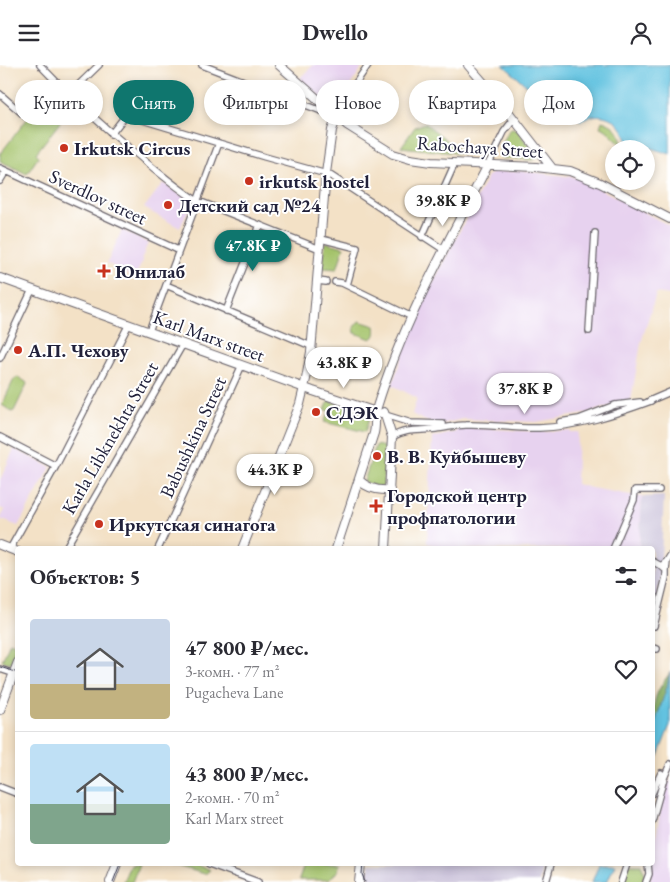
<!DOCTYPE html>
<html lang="ru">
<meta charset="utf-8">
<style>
:root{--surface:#fff;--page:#f2f2f3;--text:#2b2b33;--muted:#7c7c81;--line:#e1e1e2;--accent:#0f766e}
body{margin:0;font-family:"EB Garamond",serif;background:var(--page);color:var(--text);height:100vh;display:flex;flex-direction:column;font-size:19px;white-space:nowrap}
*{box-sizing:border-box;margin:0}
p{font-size:16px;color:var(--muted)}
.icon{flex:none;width:28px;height:28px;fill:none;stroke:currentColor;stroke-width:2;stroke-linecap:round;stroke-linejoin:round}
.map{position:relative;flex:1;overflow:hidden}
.panel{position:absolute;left:15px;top:481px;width:640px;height:320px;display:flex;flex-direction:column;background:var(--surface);border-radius:5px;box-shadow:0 2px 8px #0003}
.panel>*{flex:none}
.guide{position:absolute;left:15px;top:15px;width:640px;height:45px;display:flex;gap:10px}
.tools{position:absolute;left:605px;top:75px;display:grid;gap:10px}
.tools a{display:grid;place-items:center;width:50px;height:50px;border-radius:50%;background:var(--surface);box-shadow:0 2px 8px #0003;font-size:25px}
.price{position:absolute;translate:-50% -42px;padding:0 11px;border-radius:18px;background:#fff;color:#222;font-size:16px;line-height:32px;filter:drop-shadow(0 1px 2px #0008)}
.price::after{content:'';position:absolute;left:50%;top:30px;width:15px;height:11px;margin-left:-8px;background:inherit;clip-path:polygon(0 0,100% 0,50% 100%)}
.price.selected{background:var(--accent);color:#fff}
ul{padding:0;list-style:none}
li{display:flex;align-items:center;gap:15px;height:125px;padding:0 15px}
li+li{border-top:1px solid var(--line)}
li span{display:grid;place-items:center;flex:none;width:140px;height:100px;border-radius:5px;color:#555}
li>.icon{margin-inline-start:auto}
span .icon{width:60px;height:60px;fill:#fffc;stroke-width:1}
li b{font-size:21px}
h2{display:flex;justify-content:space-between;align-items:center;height:60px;padding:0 15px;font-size:21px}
.pill{padding:0 18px;border-radius:22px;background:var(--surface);box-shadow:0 2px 8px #0003;font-size:18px;line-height:45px}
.pill.selected{background:var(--accent);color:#fff}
header{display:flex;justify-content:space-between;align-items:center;height:65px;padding:0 15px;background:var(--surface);font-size:22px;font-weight:700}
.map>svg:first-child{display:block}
.built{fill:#e7d2ef}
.industrial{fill:#c8bfd8}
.green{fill:#a4c36a;stroke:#637252}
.forest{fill:#83a95e;stroke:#52664c}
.water{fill:#62c2e0;stroke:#42728e}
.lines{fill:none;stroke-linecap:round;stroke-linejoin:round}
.minor-casing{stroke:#6b656c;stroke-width:8}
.major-casing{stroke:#6b656c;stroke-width:10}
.minor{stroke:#fff;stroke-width:5.5}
.major{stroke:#fff;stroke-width:8}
.tram{stroke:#22223b;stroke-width:1}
.poi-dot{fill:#c8321e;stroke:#fff;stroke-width:2}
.labels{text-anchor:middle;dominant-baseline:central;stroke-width:4;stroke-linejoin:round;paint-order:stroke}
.street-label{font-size:19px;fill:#22223b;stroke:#fff}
.poi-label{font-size:19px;font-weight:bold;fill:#22223b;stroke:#fff;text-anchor:start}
</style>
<header><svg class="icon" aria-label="menu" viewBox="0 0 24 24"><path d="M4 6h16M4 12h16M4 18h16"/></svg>Dwello<svg class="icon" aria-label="person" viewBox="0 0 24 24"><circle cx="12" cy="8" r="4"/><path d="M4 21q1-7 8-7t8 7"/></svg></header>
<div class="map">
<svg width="670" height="817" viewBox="0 0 670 817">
<rect width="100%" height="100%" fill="#fff"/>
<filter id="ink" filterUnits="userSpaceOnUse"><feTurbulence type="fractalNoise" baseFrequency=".02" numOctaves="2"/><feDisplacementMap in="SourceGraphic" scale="10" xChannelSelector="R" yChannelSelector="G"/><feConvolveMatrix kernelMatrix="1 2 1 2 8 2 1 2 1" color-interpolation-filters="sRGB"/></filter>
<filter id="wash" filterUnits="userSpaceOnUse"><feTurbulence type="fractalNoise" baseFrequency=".0096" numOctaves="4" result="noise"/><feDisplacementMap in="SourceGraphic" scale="20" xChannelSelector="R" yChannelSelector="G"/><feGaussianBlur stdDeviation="1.12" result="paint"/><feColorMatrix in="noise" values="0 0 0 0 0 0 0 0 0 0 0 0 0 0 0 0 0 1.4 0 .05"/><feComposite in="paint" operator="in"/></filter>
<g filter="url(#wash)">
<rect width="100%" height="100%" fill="#f3e1c6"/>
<path class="built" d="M313 0H364L334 44 300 13Z
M522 106 574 112 587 117 670 161V230L656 228 641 278 631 335 584 349 536 357 463 354 437 360 428 357 412 349 417 333 392 320 418 247 488 111 495 107Z
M163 118 192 137 180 163 144 143Z
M122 165 148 178 141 195 143 196 134 213 107 198Z
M461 362 543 367 569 365 570 367H578L576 419 591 423 642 432 639 484H449L427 478 432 373 456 367Z
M14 384 51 402 18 461 0 454 5 445 0 443V415Z
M670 714V817H650L651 801 652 799 662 734Z"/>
<path class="industrial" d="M664 431 660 515 653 549 652 484H639L642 432Z
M369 799H543L539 817H374L369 811Z"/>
<path class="green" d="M52 22 66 35 54 49 61 56 36 88 39 91 27 109 0 96V89Z
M602 56C613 59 621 66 622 79 612 75 611 65 600 62Z
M425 58 464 89 401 82 415 62Z
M512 64 517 65 536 90V93L533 95 501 93 499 86 509 65Z
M325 177 344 182 337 204 323 203Z
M359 256 375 261C376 266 376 272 371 274L355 268 354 262Z
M18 312 26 317 27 319 14 346 12 347 2 340 14 314Z
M329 336 370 351 365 367 324 357 329 346 325 345Z
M376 380 385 382 383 422 378 423 364 416Z
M10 577 17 580 11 598 2 596Z
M130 799H139L132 817H123Z
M170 799H193L210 805 205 809Z
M310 799H340L337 807 328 815H299L304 800 308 801Z
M626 799H641L645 809 642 817H620Z"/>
<path class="forest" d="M670 608 667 622 653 664C653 637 653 630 670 608Z"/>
<path class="water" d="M503 0H670V89L627 76C623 54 599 43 581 56L532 25Z
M670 607V660L653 704V664L667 622Z
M599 799H615L607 817H592Z"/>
</g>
<g filter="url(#ink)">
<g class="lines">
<g class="minor-casing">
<path id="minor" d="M40 0C69 31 100 59 133 86 153 103 174 121 196 135L320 184
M202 0 337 52 341 40 368 0
M0 29 25 51
M68 30 99 0
M111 69 126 50 265 92 330 110 444 185
M488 100 504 67 514 54
M0 103 178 185
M0 116 6 106
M422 172 455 98
M321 174 357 183 347 220
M317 216 326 217
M335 217 342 218 412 252
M166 220 311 281
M226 246 260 160
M149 266 219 78
M589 266 595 168
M0 293 32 225
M649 336 670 327
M616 340 640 337
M385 350 411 358 443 359
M560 357 579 354 615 340
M0 372 56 401
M392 372C406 363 420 366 436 364 446 363 456 360 466 360 491 359 515 364 539 363 577 362 616 349 651 336
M10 484 56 401 129 259
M65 484 183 279
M158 484 242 300
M613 484 634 435 635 425H659
M652 496 661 501
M667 496 661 501 666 505 667 496 670 491
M654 561 666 512V505
M652 583 657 584
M0 604 18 610
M0 722 18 729
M652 728 661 708
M652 756 664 713 670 699
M209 799 258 817
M546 817 551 799
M621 817 627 799
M646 817 649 809 648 799"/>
</g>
<g class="major-casing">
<path id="major" d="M279 0 347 60 393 89 410 94 431 97 536 102 570 106 600 118 670 154
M468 0 503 40 552 103
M0 213 313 326 385 350
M384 347 392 372 386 484
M359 415C368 424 378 426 390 425
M0 480 18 487
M242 484 300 339 306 314 311 287 326 108 332 65 337 52
M336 484 374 368C376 360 374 351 377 342 403 257 447 179 488 100
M0 645 18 597
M110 817 117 799
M359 817 361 799"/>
</g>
<use href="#minor" class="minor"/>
<use href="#major" class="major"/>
<path class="tram" d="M0 602 18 608
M363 799 362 809 365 817
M113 817 120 799"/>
</g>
</g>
<g class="poi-dot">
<circle cx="64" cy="83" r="5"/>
<circle cx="249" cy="116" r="5"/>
<circle cx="168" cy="140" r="5"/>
<path d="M101.5 198.5h5v5h5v5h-5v5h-5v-5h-5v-5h5z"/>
<circle cx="18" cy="285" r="5"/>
<circle cx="316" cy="347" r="5"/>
<circle cx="377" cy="391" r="5"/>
<path d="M373.5 433.5h5v5h5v5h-5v5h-5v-5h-5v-5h5z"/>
<circle cx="99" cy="459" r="5"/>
</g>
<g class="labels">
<g class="street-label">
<text transform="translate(480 82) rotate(4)">Rabochaya Street</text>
<text transform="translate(98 132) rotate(25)">Sverdlov street</text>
<text transform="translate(209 271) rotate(20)">Karl Marx street</text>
<text transform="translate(193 372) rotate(-65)">Babushkina Street</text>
<text transform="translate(110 373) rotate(-60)">Karla Libknekhta Street</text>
</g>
<g class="poi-label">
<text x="74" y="83">Irkutsk Circus</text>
<text x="259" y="116">irkutsk hostel</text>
<text x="178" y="140">Детский сад №24</text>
<text x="115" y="206">Юнилаб</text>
<text x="28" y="285">А.П. Чехову</text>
<text x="326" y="347">СДЭК</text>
<text x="387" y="391">В. В. Куйбышеву</text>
<text x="387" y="430">Городской центр<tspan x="387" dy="22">профпатологии</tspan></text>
<text x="109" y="459">Иркутская синагога</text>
</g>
</g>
</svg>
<div class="tools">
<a><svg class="icon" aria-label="locate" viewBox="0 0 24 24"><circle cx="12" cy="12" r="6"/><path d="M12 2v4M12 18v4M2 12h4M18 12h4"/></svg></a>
</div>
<b class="price" style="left:443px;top:162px">39.8K ₽</b>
<b class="price selected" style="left:253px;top:207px">47.8K ₽</b>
<b class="price" style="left:344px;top:324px">43.8K ₽</b>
<b class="price" style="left:525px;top:350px">37.8K ₽</b>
<b class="price" style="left:275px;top:431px">44.3K ₽</b>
<div class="guide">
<a class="pill">Купить</a>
<a class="pill selected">Снять</a>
<a class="pill">Фильтры</a>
<a class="pill">Новое</a>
<a class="pill">Квартира</a>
<a class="pill">Дом</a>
</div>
<section class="panel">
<h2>Объектов: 5<svg class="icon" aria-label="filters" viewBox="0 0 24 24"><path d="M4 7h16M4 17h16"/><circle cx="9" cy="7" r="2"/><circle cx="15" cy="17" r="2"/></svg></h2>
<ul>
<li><span style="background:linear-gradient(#c9d6e8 65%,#c2b280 0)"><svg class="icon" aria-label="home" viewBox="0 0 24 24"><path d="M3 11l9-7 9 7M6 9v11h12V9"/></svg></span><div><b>47 800 ₽/мес.</b><p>3-комн. · 77 m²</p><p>Pugacheva Lane</p></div><svg class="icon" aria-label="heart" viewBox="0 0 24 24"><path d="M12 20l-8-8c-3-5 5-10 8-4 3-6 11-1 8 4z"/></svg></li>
<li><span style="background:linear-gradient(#bfe0f5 60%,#7fa58c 0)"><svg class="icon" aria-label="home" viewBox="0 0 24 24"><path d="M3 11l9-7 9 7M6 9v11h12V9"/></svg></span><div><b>43 800 ₽/мес.</b><p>2-комн. · 70 m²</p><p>Karl Marx street</p></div><svg class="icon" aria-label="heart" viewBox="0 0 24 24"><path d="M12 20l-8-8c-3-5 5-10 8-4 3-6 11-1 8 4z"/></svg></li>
</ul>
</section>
</div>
